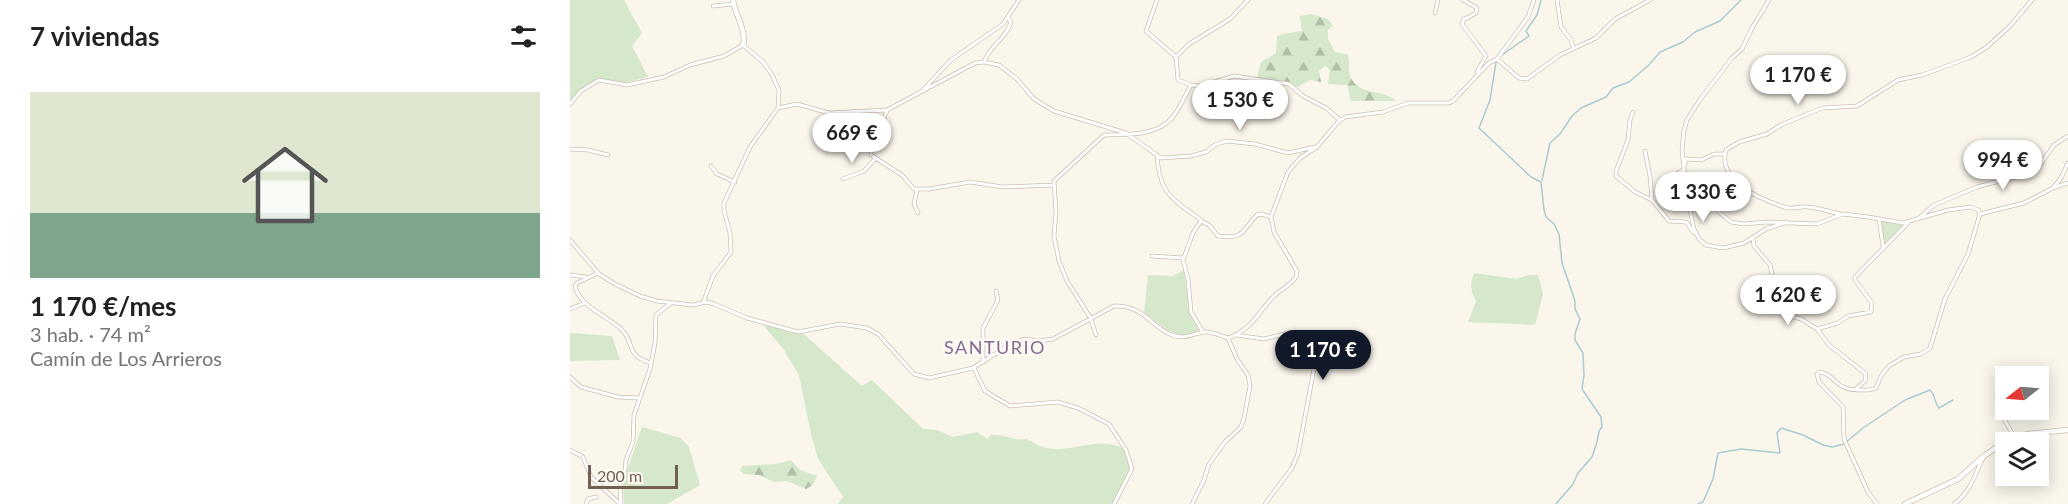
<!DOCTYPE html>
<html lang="es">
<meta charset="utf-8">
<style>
:root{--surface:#fff;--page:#f6f6f6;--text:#222;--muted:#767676;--accent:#111827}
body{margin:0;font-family:Lato,sans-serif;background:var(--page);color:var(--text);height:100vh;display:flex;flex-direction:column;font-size:22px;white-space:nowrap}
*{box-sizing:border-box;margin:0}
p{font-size:20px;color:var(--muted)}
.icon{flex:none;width:33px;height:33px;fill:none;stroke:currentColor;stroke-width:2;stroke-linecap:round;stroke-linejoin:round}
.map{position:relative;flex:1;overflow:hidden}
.drawer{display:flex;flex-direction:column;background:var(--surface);width:570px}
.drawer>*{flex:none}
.needle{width:39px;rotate:253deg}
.tools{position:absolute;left:1425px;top:366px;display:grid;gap:12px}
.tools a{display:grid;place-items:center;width:54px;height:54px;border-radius:0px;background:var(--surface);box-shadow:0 3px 15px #0003;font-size:30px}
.scale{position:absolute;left:18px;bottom:15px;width:90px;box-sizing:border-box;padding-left:6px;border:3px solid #746051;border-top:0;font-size:16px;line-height:21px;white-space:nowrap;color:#746051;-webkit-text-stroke:4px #fefaf3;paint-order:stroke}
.price{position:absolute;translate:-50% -51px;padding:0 14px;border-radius:21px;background:#fff;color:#222;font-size:20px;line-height:39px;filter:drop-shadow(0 2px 3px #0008)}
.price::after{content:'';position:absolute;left:50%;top:36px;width:18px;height:14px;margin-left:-9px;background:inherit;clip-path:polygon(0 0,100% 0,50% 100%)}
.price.active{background:var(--accent);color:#fff}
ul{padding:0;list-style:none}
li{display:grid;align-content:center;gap:12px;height:318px;padding:0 30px}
li span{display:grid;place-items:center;height:186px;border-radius:0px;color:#555}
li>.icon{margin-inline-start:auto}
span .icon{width:108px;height:108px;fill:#fffc;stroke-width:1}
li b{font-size:26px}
h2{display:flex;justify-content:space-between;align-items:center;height:72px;padding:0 30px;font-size:26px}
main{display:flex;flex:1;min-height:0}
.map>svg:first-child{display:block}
.green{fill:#d5e8cb}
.forest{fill:url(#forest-firs)}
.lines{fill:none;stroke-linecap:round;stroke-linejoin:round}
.stream{stroke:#a9cbd4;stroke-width:1.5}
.street-casing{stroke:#cdbfb3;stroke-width:4.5}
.secondary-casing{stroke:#cfc0b1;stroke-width:6}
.street{stroke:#fff;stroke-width:3}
.secondary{stroke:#fff;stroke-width:4.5}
.labels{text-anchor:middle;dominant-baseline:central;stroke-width:5;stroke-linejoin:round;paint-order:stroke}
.neighbourhood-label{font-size:18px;letter-spacing:1.5px;fill:#85698f;stroke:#fefaf3}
</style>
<main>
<section class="drawer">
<h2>7 viviendas<svg class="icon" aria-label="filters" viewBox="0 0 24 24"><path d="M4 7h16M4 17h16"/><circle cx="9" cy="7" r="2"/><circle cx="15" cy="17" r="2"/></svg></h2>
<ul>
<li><span style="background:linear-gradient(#dfe7d0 65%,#7fa58c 0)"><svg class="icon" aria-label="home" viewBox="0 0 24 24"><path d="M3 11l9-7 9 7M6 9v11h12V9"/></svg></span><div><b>1 170 €/mes</b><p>3 hab. · 74 m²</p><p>Camín de Los Arrieros</p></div></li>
</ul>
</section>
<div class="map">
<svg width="1498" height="504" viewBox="0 0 1498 504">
<defs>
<pattern id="forest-firs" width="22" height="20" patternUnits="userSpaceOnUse" patternTransform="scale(1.5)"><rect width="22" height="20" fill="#d5e8cb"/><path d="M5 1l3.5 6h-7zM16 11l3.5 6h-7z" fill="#b1bfa7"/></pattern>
</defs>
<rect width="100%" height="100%" fill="#fbf6ec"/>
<path class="green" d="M0 0H54L72 33 62 46 78 77 54 83 29 78 13 90 0 103Z
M1309 219 1337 225 1313 246Z
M614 270 620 315 629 331C606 344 591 324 574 312L578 275 603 276Z
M904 273 946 279 959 275H968L973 294 965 325 898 322 906 301C900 291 900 284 904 273Z
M193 325 213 328 235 335 292 386 302 380 353 429 367 430 383 437 407 432 418 439 420 435C433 433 444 442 457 439 461 441 466 445 470 446 497 457 529 433 556 450 565 477 557 480 544 504H268L273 497 248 459 241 434 229 375 214 350Z
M0 333 42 336 50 360 0 361Z
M72 427 111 438 119 447 130 485 97 504H54L53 482Z"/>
<path class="forest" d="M742 14 758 19 763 26 758 30V39L765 52 777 54C781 61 777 70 781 78 790 96 813 89 826 101H781L777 85 758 84 760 70 755 66 749 71 751 82 740 80 728 87 687 78 691 62 706 53 707 36 712 34 732 31 730 16Z
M221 460 230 470 247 476 243 485 236 489 217 481 204 482 189 475 174 474 170 471 172 466 206 464Z"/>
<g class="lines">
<path class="stream" d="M929 57 959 36 956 31 967 15 971 0
M926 62 920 100 909 128 961 177 971 182 974 210 976 217 984 224 989 234 992 263 1005 301V309L1010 319 1005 334V340L1013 353 1014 375 1012 389 1031 417 1032 427 1029 431 1027 442 1022 457 1008 473 1003 484 986 504
M972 180 980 143 990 134 1002 116 1011 108 1036 97 1043 88 1059 82 1079 65 1090 52 1113 42 1125 32 1150 21 1171 0
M1128 504 1133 502 1143 479 1148 453 1171 449 1210 453 1207 433 1211 428 1233 435 1253 445 1262 447 1274 444 1293 428 1335 400 1360 390C1366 395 1364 403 1369 408L1383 400"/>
<g class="street-casing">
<path id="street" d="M587 0 576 31 606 57 608 80 621 85 631 86 664 76 719 84 733 96 756 108 770 120
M893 0 907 8 906 13 897 18
M987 0 991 27 1001 40 1003 47
M1199 0 1182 28 1172 49 1162 58 1129 101 1117 120 1114 130 1112 150 1115 177 1136 201 1161 222 1174 224 1197 222 1247 224 1273 214 1298 217 1333 223 1378 210 1401 207 1408 210 1410 214 1398 254 1375 299 1360 348 1351 354 1334 357 1319 366 1311 376 1306 388C1300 391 1295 390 1288 390 1263 389 1268 376 1250 372L1247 374 1249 382 1273 407 1274 439 1298 492 1307 504
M143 6 163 4
M865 13 868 0
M897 18 894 19 892 24 916 56 907 72
M606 57 619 44 660 19 678 0
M927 59 958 17 964 0
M414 62C419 46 437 38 441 22L438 18
M353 90 381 60 433 24 449 0
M0 104 11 91 29 80 57 85 94 77 120 65 154 56 173 45 193 62 201 73 209 90 208 108 180 147 154 203V211L160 233 161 252 143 276 133 303
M208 108 227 104 259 113 317 110 405 63 414 62 429 65 447 79 464 99 484 111 556 133 591 158 621 156 636 152 645 145 656 141 685 144 718 153 745 147
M317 111 301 149V155L332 175 344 189H359L400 182 433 187 484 185
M1063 112 1060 120 1058 140 1046 171V176L1065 192 1082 200 1099 221 1116 222 1124 233
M264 114 295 124 305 143
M0 149 18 150 38 155
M1075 151 1080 176 1082 200
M587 155C589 192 601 199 630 219L631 221 623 233 613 260 618 279 621 312 633 332
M1115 164 1116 159 1131 160 1144 154H1154
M141 166 147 174 165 182
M1113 170 1108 173 1106 181 1120 210 1124 229 1129 239 1136 245 1153 248 1174 243 1196 229 1217 222
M273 179 294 171 305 159
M1483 188 1491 178 1498 163
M347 190 344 204 348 213
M1271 214C1260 212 1249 208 1238 207 1230 206 1222 210 1214 207 1190 199 1147 181 1156 150L1169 142 1197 134 1211 125 1242 112 1253 108 1287 106 1328 80 1352 75 1401 57 1417 47 1440 26 1462 0
M1410 214 1454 203 1483 188 1498 183
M1349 218 1364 205 1407 187 1465 172 1484 145 1498 136
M1309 219 1313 246
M631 221 639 225 648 236C676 240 672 229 687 215L691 214 701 217
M1183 239 1184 246 1200 265 1203 279 1211 284 1214 294 1212 302 1223 317 1231 319 1247 329 1259 345 1296 374 1295 381 1286 389
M0 240 29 274 45 284 70 296 87 301 122 305 137 302 144 304 177 318 228 332 270 324 297 328 308 334 344 374 359 378 403 368 436 347 454 339 470 341 483 339 544 306C575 305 580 327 602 335 614 340 624 333 635 332 642 331 651 336 658 338
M582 256 613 258
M28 273 7 283 5 286C9 306 37 316 51 329 66 343 54 355 81 363
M0 275 16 277
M0 309 15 303
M1247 329 1268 323 1278 316 1301 312 1302 303 1285 280V277L1338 223
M526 335 520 317 497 281 489 261 484 236 486 212 484 181 534 135C556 134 585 137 602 118 610 109 615 95 621 85
M666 335 694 339 722 332 749 342 728 454 722 468 695 504
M658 338C682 330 688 312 704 296 711 289 720 286 726 277L727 271 704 232 701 217 718 172 730 158 747 147 768 122 775 117 813 112 838 103H879L883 101 919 63 927 59 949 78 957 79 990 55 1026 38 1045 19 1080 0
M413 362V328L428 300 426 291
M404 368 415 391 440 406 488 402 508 408 539 424 556 450 562 469 544 504
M0 377 11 387 48 397 69 398
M1431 383C1420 403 1435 419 1444 437
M0 450 13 457 21 477 50 504
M16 504 18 499 26 497
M51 504 50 484 55 470 56 460 63 442 64 415 80 369 85 343 86 315 101 303
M622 504 634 480 639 464 655 442 671 427 674 418 680 386 678 375 667 359 658 338
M1384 504C1399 494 1405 475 1413 458"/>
</g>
<g class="secondary-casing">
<path id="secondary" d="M163 0C165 15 177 31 173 45
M1335 504 1388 479 1414 456 1437 440 1457 434 1498 430"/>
</g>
<use href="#street" class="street"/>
<use href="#secondary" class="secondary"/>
</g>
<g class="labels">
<g class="neighbourhood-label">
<text x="425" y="347">SANTURIO</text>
</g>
</g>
</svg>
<div class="tools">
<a><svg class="needle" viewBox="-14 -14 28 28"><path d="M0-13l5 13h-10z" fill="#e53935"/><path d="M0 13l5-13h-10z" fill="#767676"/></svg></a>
<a><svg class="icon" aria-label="layers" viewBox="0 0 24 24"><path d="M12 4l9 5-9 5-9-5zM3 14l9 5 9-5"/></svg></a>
</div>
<div class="scale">200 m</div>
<b class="price" style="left:1228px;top:106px">1 170 €</b>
<b class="price" style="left:670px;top:131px">1 530 €</b>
<b class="price" style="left:282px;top:164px">669 €</b>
<b class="price" style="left:1433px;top:191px">994 €</b>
<b class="price" style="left:1133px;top:223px">1 330 €</b>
<b class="price" style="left:1218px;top:326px">1 620 €</b>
<b class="price active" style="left:753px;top:381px">1 170 €</b>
</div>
</main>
